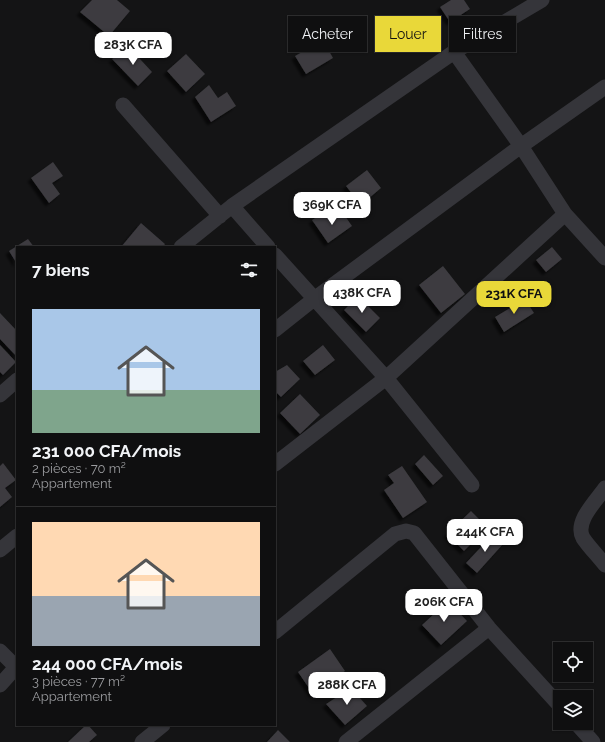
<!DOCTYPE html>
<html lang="fr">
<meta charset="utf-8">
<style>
:root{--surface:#0f0f10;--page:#1d1d1e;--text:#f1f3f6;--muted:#9b9c9f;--line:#2f2f30;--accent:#e9d839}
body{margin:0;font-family:Raleway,sans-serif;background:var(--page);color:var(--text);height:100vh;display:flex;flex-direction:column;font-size:15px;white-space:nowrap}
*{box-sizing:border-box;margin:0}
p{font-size:13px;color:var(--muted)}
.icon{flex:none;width:22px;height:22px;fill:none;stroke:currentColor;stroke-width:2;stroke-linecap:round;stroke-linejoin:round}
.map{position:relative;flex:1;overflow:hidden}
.sheet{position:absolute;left:16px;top:246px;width:260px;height:480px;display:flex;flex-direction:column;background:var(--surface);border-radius:0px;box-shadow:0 1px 3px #0004,0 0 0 1px var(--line)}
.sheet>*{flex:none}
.banner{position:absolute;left:288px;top:16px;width:257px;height:36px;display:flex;gap:8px}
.fabs{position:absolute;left:553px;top:642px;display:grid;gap:8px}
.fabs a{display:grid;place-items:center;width:40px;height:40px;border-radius:0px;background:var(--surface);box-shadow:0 1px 3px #0004,0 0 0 1px var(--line);font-size:20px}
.price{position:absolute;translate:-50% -34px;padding:0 9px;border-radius:8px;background:#fff;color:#222;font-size:13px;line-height:26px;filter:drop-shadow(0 1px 2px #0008)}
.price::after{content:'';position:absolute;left:50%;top:24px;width:12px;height:9px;margin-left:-6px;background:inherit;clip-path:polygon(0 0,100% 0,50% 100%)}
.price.current{background:var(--accent);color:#111}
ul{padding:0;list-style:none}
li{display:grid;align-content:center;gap:8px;height:212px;padding:0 16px}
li+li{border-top:1px solid var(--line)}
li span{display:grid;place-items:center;height:124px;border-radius:0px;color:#555}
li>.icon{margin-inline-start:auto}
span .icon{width:72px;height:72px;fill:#fffc;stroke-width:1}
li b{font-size:17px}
h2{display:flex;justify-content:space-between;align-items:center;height:48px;padding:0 16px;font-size:17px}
.pill{padding:0 14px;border-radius:0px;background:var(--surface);box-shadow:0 1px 3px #0004,0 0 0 1px var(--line);font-size:14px;line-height:36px}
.pill.current{background:var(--accent);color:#111}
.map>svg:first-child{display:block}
.building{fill:#3c3b3f;filter:url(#shadow)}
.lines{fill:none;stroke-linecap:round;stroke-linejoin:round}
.minor{stroke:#35353a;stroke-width:15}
</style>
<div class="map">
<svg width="605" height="742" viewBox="0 0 605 742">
<defs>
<filter id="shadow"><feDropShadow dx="-3.5" dy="3.5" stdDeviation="1" flood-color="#0009"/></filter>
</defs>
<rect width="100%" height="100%" fill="#141415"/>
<path class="building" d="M92 0H117L130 11 109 36 80 12Z
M451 0H464L470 9 450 22 440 7Z
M323 40 333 58 306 74 295 56Z
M129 47 152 72 138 86 112 59Z
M186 54 205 74 186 92 167 71Z
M209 85 218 98 227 92 236 106 211 122 195 97Z
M53 162 63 176 52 183 60 194 49 203 31 178Z
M367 170 381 188 361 205 346 186Z
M326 211 333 221 343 213 352 226 328 243 312 220Z
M141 223 165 244 163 247H121Z
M28 239 34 247H17V264L9 251Z
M552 247 562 259 546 272 536 260Z
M443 266 465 294 441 313 419 285Z
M358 296 380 318 366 332 344 310Z
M525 299 534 313 504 332 495 317Z
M0 313 17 331V357L0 339Z
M0 345 16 362 3 375 0 372Z
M323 345 335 360 315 375 303 361Z
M287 365 300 379 281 397 275 391V372Z
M300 394 320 415 300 434 280 413Z
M424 455 443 476 433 485 415 464Z
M3 463 16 480 5 488 12 497 0 507V466Z
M402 466 427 502 403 518 384 490 394 483 388 475Z
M471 511 484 524 477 531 480 535 464 551 447 534Z
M494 533 504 543 477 573 466 563Z
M448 601 467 621 441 645 422 625Z
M330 649 345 671 313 694 298 672Z
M351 688 367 706 345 725 326 704Z
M86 725H88L97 735 89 742H68Z
M278 730 290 742H267Z"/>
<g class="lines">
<path class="minor" d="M454 52 521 146 565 214 605 258
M123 105 220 216
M232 206 268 247
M181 247 232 206 454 52 542 0
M275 255 386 378 472 485
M275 330 314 299 521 146 605 87
M0 395 17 380
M275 464 386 378 565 214
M605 488C596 501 574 522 583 538 589 547 598 556 605 565
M0 550 17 536
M275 632 395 534 406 531 414 533 489 628 560 706
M0 651 16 667
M0 685 17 666
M576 723 593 742
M142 742 163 725
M346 742 489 628"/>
</g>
</svg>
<div class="fabs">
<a><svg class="icon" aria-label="locate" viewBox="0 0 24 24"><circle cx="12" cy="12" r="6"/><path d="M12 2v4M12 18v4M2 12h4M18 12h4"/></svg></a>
<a><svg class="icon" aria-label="layers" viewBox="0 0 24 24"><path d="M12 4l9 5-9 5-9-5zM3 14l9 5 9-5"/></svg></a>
</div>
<b class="price" style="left:133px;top:66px">283K CFA</b>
<b class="price" style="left:332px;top:226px">369K CFA</b>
<b class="price" style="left:362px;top:314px">438K CFA</b>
<b class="price current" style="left:514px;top:315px">231K CFA</b>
<b class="price" style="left:485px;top:553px">244K CFA</b>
<b class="price" style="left:444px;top:623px">206K CFA</b>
<b class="price" style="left:347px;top:706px">288K CFA</b>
<div class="banner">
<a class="pill">Acheter</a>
<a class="pill current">Louer</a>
<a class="pill">Filtres</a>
</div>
<section class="sheet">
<h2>7 biens<svg class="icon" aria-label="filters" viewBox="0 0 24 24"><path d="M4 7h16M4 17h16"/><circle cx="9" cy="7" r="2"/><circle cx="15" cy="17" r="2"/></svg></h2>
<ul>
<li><span style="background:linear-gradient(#a9c7e8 65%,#7fa58c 0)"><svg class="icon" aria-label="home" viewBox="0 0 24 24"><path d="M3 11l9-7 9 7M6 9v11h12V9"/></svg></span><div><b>231 000 CFA/mois</b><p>2 pièces · 70 m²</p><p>Appartement</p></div></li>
<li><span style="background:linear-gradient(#ffd9b3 60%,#9aa5b1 0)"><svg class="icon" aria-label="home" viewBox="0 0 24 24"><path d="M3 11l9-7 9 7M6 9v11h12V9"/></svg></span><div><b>244 000 CFA/mois</b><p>3 pièces · 77 m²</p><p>Appartement</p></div></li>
</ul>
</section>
</div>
